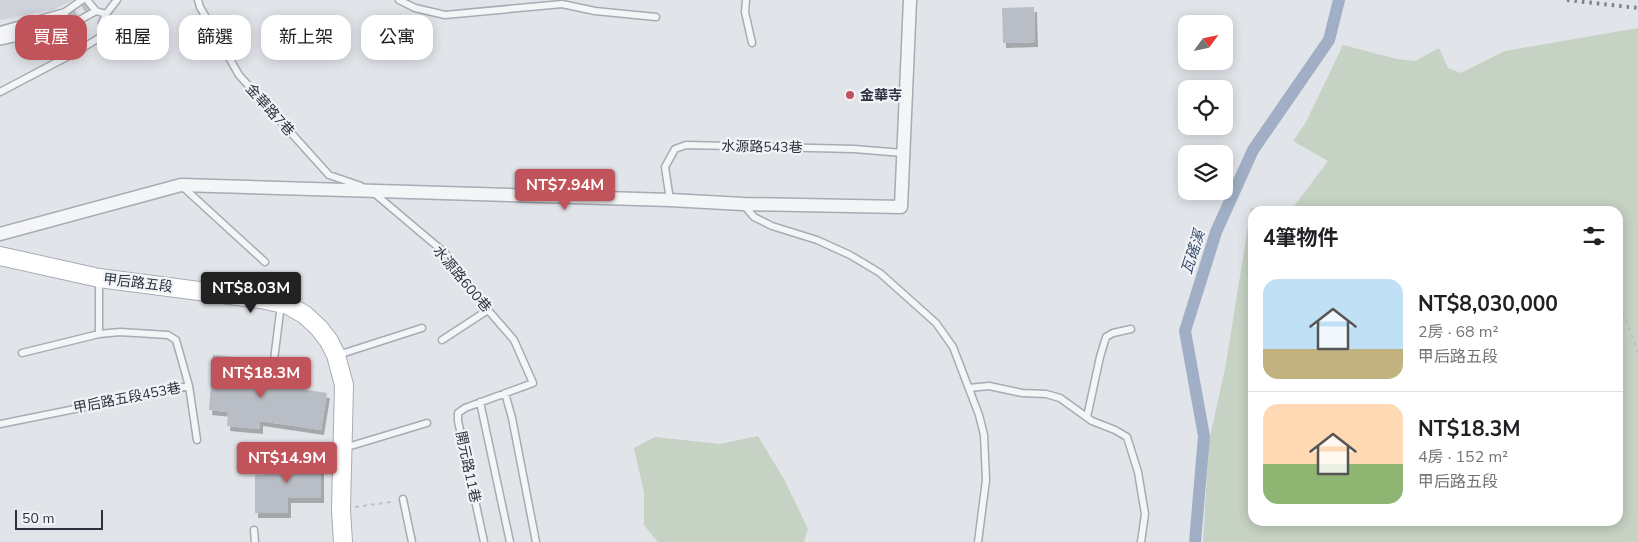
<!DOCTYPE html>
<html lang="zh-TW">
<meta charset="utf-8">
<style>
:root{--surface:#fff;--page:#f6f6f6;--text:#202124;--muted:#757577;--line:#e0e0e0;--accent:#c1535a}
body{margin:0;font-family:"Nunito Sans","Noto Sans TC",sans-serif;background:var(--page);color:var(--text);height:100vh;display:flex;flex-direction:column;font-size:19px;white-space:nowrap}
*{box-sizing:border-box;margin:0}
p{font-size:16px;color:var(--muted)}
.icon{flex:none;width:28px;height:28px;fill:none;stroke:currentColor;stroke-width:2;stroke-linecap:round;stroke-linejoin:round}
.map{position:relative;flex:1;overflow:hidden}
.sheet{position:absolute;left:1248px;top:206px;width:375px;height:320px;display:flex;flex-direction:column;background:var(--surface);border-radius:15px;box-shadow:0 2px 12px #0003}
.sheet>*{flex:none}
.hud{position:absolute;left:15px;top:15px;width:475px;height:45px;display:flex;gap:10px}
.needle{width:32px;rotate:57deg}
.controls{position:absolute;left:1178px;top:15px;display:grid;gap:10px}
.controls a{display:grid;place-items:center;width:55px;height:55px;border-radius:10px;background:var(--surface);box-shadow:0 2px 12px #0003;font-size:25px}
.scale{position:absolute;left:15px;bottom:12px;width:88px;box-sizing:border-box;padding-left:5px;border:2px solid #2b313f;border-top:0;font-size:14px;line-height:18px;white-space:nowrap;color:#2b313f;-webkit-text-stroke:4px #f1f3f6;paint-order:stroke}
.price{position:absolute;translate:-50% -42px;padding:0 11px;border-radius:5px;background:var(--accent);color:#fff;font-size:16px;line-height:32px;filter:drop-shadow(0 1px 2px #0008)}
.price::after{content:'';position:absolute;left:50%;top:30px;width:15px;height:11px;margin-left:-8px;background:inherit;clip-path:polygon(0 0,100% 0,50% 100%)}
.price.current{background:#222;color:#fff}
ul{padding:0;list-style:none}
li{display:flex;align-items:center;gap:15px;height:125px;padding:0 15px}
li+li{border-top:1px solid var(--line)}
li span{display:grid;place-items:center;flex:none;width:140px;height:100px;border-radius:15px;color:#555}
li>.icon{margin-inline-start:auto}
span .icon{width:60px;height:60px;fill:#fffc;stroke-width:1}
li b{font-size:21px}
h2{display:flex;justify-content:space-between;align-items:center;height:60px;padding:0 15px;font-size:21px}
.chip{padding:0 18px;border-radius:15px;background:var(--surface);box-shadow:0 2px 12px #0003;font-size:18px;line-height:45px}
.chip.current{background:var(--accent);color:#fff}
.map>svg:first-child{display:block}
.built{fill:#d0d3da}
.green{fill:#c6d2c3;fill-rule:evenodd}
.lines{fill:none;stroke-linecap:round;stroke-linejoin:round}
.canal{stroke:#a0afc5;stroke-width:12}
.building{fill:#b9bdc5;filter:url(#shadow)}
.tertiary-tunnel{stroke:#bdc0c7;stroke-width:15;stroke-dasharray:15 8;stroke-linecap:butt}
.service-casing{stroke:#a7abb3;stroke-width:9}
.minor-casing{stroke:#a7abb3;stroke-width:15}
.tertiary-casing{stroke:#a7abb3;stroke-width:18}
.secondary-casing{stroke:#a7abb3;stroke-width:20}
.path{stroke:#c0c2c7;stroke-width:2;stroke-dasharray:4 4;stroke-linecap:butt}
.service{stroke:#f4f5f7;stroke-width:6}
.minor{stroke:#f4f5f7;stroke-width:12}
.tertiary{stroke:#f4f5f7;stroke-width:15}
.secondary{stroke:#fff;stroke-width:18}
.rail{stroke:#7c8291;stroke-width:4;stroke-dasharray:2.5 5;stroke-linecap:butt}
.poi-dot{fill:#c1535a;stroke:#f1f3f6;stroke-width:2}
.labels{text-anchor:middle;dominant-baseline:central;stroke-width:4.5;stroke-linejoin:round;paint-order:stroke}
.poi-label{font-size:14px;font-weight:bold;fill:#2b313f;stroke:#f1f3f6;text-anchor:start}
.street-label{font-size:14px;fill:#2b313f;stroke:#f1f3f6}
.water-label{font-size:15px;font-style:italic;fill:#394d6f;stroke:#f1f3f6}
</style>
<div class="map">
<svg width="1638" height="542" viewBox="0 0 1638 542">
<defs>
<filter id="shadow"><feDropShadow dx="3" dy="5" stdDeviation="0" flood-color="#0004"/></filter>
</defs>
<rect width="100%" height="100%" fill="#e1e4e9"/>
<path class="built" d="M0 0H73L53 10 0 20Z"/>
<path class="green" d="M1638 28V542H1203L1209 441 1225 369 1251 208 1292 209 1328 161 1293 141 1306 122 1343 45 1397 59 1415 61 1439 48 1448 68 1461 73 1505 51ZM1252 211H1618V521H1252Z
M758 436 785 481 808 529 804 542H658L644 525V493L634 448 655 437 720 444Z"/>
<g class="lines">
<path class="canal" d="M1195 542 1204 436 1185 331 1216 232 1253 150 1329 40 1339 0"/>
</g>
<path class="building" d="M1034 7 1035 42 1003 43 1002 8Z
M213 355 249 358 248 384 276 385 327 393 321 430 260 421V429L227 426 228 412 209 410Z
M321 459V498H288V513H255V475L269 474V460Z"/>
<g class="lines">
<path class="tertiary-tunnel" d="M63 20 84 7 92 0"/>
<g class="service-casing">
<path id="service" d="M87 0 96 11 106 14 117 0
M198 0 200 7 239 75 329 175 361 186
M399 0 415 8 445 15 562 4 595 11 656 17
M746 0 745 12 752 43
M0 30 65 12 82 0
M38 35 65 28 96 11
M0 92 76 52 107 33 102 23 106 14
M183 187 265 262
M374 193 445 253 488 310 514 340 533 383 465 408 458 413V421L484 542
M670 200 665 167 675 149 686 145 854 149 903 153
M743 204 754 217 772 226 817 240 850 255 880 273 936 323 953 347 979 415 984 435 986 480 978 542
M99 279V334
M442 340 488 310
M338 355 422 328
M274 360 281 304
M189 386 197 440
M969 388 989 386 1022 393 1046 394 1060 398 1092 421 1115 430 1127 437 1138 472 1145 514 1141 542
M505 393 512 418 536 542
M480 402 510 542
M1087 417 1100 357 1106 337 1113 333 1131 329
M0 424 189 386 176 340 168 335 120 332 99 334 22 353
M344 448 427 423
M403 499 412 542
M254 530 255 542"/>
</g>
<g class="minor-casing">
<path id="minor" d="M0 234 181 185 670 200 743 204 901 207 910 0"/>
</g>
<g class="tertiary-casing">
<path id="tertiary" d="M0 37 23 32 63 20"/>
</g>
<g class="secondary-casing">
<path id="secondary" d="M0 256 99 278 261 299 288 305 305 315 319 328 329 341 336 355 344 385 341 510 343 542"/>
</g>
<path class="path" d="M1618 297 1638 353
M355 507 391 502"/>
<use href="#service" class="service"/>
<use href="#minor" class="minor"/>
<use href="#tertiary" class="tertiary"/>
<use href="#secondary" class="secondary"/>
<path class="rail" d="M1567 0 1638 8"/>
</g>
<circle class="poi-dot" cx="850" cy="95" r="5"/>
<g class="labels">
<g class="poi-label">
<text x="860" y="95">金華寺</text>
</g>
<g class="street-label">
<text transform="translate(270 110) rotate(48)">金華路7巷</text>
<text transform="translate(762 147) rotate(1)">水源路543巷</text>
<text transform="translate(462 279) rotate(50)">水源路600巷</text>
<text transform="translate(138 283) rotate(7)">甲后路五段</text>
<text transform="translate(127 398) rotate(-11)">甲后路五段453巷</text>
<text transform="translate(468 467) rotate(78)">開元路11巷</text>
</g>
<g class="water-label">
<text transform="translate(1193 252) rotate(-72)">瓦磘溪</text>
</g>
</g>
</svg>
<div class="controls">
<a><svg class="needle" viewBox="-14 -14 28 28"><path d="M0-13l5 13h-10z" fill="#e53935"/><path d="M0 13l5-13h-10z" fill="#757577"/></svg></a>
<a><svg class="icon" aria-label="locate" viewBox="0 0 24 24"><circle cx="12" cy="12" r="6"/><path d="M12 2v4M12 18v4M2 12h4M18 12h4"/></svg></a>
<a><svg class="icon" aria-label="layers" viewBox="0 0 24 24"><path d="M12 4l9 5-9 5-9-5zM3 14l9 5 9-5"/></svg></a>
</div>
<div class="scale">50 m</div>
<b class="price" style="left:565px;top:211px">NT$7.94M</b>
<b class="price current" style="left:251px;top:314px">NT$8.03M</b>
<b class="price" style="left:261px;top:399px">NT$18.3M</b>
<b class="price" style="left:287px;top:484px">NT$14.9M</b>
<div class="hud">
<a class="chip current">買屋</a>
<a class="chip">租屋</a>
<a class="chip">篩選</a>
<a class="chip">新上架</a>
<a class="chip">公寓</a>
</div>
<section class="sheet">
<h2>4筆物件<svg class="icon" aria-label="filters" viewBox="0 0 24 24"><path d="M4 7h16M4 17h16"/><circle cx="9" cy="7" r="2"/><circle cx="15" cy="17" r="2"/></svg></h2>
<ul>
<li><span style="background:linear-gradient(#bfe0f5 70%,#c2b280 0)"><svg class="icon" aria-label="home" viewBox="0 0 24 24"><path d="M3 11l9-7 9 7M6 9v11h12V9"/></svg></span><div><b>NT$8,030,000</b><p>2房 · 68 m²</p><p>甲后路五段</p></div></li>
<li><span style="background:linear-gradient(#ffd9b3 60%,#8fb573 0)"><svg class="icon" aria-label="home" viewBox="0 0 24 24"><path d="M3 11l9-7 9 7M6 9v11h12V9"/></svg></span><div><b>NT$18.3M</b><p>4房 · 152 m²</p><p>甲后路五段</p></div></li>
</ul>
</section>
</div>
